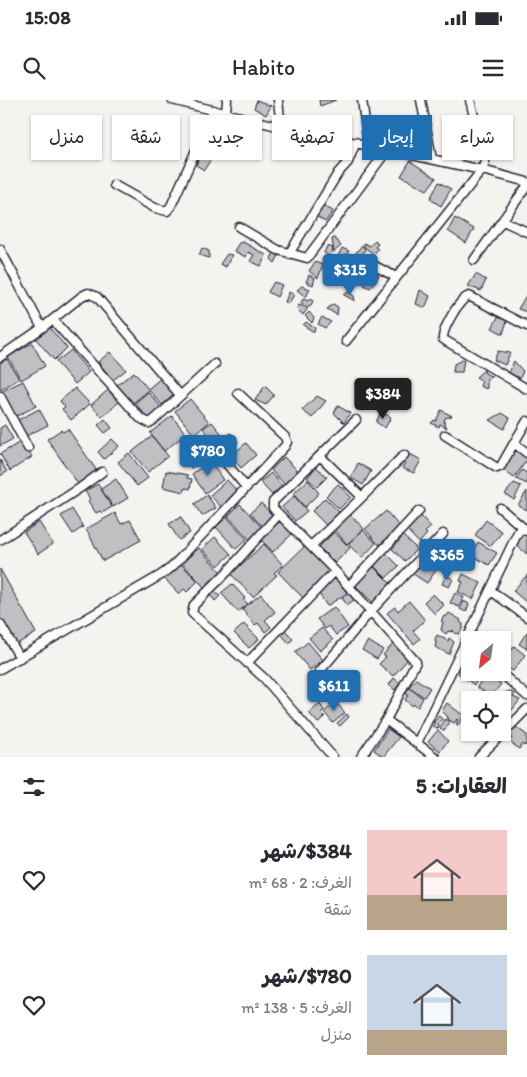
<!DOCTYPE html>
<html lang="ar">
<meta charset="utf-8">
<style>
:root{--surface:#fff;--page:#f2f2f3;--text:#2b2b33;--muted:#7c7c81;--accent:#1f6fb2}
body{margin:0;font-family:Itim,"Playpen Sans Arabic",sans-serif;background:var(--page);color:var(--text);direction:rtl;height:100vh;display:flex;flex-direction:column;font-size:19px;white-space:nowrap}
*{box-sizing:border-box;margin:0}
p{font-size:16px;color:var(--muted)}
.icon{flex:none;width:28px;height:28px;fill:none;stroke:currentColor;stroke-width:2;stroke-linecap:round;stroke-linejoin:round}
.map{position:relative;height:657px;overflow:hidden;direction:ltr}
.drawer{display:flex;flex-direction:column;background:var(--surface);flex:1}
.drawer>*{flex:none}
.hud{position:absolute;left:15px;top:15px;width:498px;height:45px;direction:rtl;display:flex;gap:10px}
.needle{width:32px;rotate:209deg}
.controls{position:absolute;left:461px;top:531px;display:grid;gap:10px}
.controls a{display:grid;place-items:center;width:50px;height:50px;border-radius:0px;background:var(--surface);box-shadow:0 1px 4px #0004;font-size:25px}
.price{position:absolute;translate:-50% -42px;padding:0 11px;border-radius:5px;background:var(--accent);color:#fff;font-size:16px;line-height:32px;filter:drop-shadow(0 1px 2px #0008)}
.price::after{content:'';position:absolute;left:50%;top:30px;width:15px;height:11px;margin-left:-8px;background:inherit;clip-path:polygon(0 0,100% 0,50% 100%)}
.price.selected{background:#222;color:#fff}
ul{padding:0;list-style:none}
li{display:flex;align-items:center;gap:15px;height:125px;padding:0 20px}
li span{display:grid;place-items:center;flex:none;width:140px;height:100px;border-radius:0px;color:#555}
li>.icon{margin-inline-start:auto}
span .icon{width:60px;height:60px;fill:#fffc;stroke-width:1}
li b{font-size:21px}
h2{display:flex;justify-content:space-between;align-items:center;height:60px;padding:0 20px;font-size:21px}
.pill{padding:0 18px;border-radius:0px;background:var(--surface);box-shadow:0 1px 4px #0004;font-size:18px;line-height:45px}
.pill.selected{background:var(--accent);color:#fff}
.status{display:flex;justify-content:space-between;align-items:center;height:35px;padding:0 25px;background:var(--surface);direction:ltr}
.status svg{height:14px;fill:currentColor}
header{display:flex;justify-content:space-between;align-items:center;height:65px;padding:0 20px;background:var(--surface);font-size:22px;font-weight:600}
.map>svg:first-child{display:block}
.building{fill:#c0bfc2;stroke:#22223b}
.lines{fill:none;stroke-linecap:round;stroke-linejoin:round}
.minor-casing{stroke:#22223b;stroke-width:11}
.minor{stroke:#fdfcf7;stroke-width:8}
</style>
<div class="status"><b>15:08</b><svg viewBox="0 0 49 12"><path d="M0 12V9h3v3zM5 12V6h3v6zM10 12V3h3v9zM15 12V0h3v12zM26 1h20v11H26zM47 4h2v5h-2z"/></svg></div>
<header><svg class="icon" aria-label="menu" viewBox="0 0 24 24"><path d="M4 6h16M4 12h16M4 18h16"/></svg>Habito<svg class="icon" aria-label="search" viewBox="0 0 24 24"><circle cx="10" cy="10" r="6"/><path d="M15 15l6 6"/></svg></header>
<div class="map">
<svg width="527" height="657" viewBox="0 0 527 657">
<rect width="100%" height="100%" fill="#f4f3ef"/>
<filter id="ink" filterUnits="userSpaceOnUse"><feTurbulence type="fractalNoise" baseFrequency=".02" numOctaves="2"/><feDisplacementMap in="SourceGraphic" scale="10" xChannelSelector="R" yChannelSelector="G"/><feConvolveMatrix kernelMatrix="1 2 1 2 8 2 1 2 1" color-interpolation-filters="sRGB"/></filter>
<g filter="url(#ink)">
<path class="building" d="M257 0 271 6 266 15 254 8Z
M319 0H336L320 6Z
M210 29 223 35 214 56 201 48Z
M201 53 213 56 204 70 196 65Z
M410 61 436 78 427 90 401 76Z
M439 82 451 89 441 106 430 99Z
M322 105 333 111 325 122 316 116Z
M455 118 474 129 466 143 448 131Z
M335 138 341 146 334 152 332 139Z
M375 140 378 144 375 147 378 149 374 154 364 147V143L370 146Z
M243 142 266 155 261 166 250 161 254 155 248 152 246 157 234 151 239 143Z
M362 145 365 149 361 158 355 154Z
M327 146 333 148 331 157 324 153Z
M202 148 209 151V158L199 155Z
M342 148 349 151 341 162 336 160Z
M274 152 279 155 275 163 271 159Z
M227 154 232 155 226 167 220 164Z
M315 162 323 165 318 178 309 171Z
M333 167 345 175V181L332 174Z
M373 171 379 176 370 188 364 185Z
M476 174 486 180 481 191 468 186Z
M309 175 315 178 313 185 306 182Z
M274 182 282 185 277 197 268 192Z
M302 186 310 189 306 197 297 190Z
M420 190 430 196 425 208 416 204Z
M289 192 294 195 289 203 285 202Z
M348 192 354 196 355 201 344 195Z
M527 194V212L518 209Z
M303 199 308 201 310 199 313 201 310 207 301 203Z
M333 204 338 207 337 215 327 209Z
M299 205 308 208 303 215 297 209Z
M309 212 314 218 312 223 305 216Z
M322 217 331 222 325 228 318 224Z
M498 217 507 221 503 234 492 228Z
M306 222 315 228 314 232 303 225Z
M49 227 67 248 54 260 36 239Z
M32 243 45 266 21 280 8 257Z
M71 250 89 272 75 284 56 262Z
M498 251 510 253 505 265 494 260Z
M110 252 126 270 113 280 98 262Z
M7 259 19 279 0 290V263Z
M464 259 462 272H453L454 264Z
M514 261 523 271 520 278 509 273Z
M484 270 485 273 492 277 487 279V289L480 286 482 281 476 277Z
M134 272 149 290 132 304 117 285Z
M162 277 175 294 162 305 148 289Z
M23 281 36 306 13 318 0 292Z
M265 286 274 295 266 305 255 300Z
M75 288 90 304 71 320 62 309 65 307 60 301Z
M108 290 119 302 102 317 91 305Z
M148 292 161 307 149 319 135 303Z
M317 296 326 301 312 318 302 310Z
M190 299 209 322 194 335 175 311Z
M338 306 350 313 344 323 334 313Z
M39 309 48 325 26 336 18 320Z
M441 310 452 316 445 318 444 322 447 328 440 324 439 327 431 323 434 320 436 321Z
M381 312 391 317 385 328 376 322Z
M502 313 510 318 504 329 490 320Z
M172 316 186 334 164 351 150 333Z
M105 319 112 328 105 333 98 325Z
M212 322 221 333 212 339 203 328Z
M5 325 13 339 0 346V328Z
M68 329 97 371 78 384 47 339 61 330 63 332Z
M231 333 238 342 227 350 220 341Z
M152 336 168 356 148 372 132 352Z
M112 339 119 346 104 359 98 352Z
M22 341 32 357 10 371 0 354Z
M194 341 206 357 191 368 179 352Z
M246 343 256 355 241 368 231 356Z
M516 350 527 358V360L514 378 502 369Z
M129 353 148 378 137 386 118 362Z
M410 354 421 360 414 373 402 368Z
M284 357 301 374 287 387 271 370Z
M0 360 7 372 0 376Z
M210 361 223 380 205 393 192 374Z
M358 363 371 371 363 385 351 378Z
M316 367 327 377 317 387 307 378Z
M522 370 527 373V384L516 379Z
M166 371 188 375 187 378 192 379 190 389 185 388 184 392 163 387Z
M271 373 282 386 272 395 260 382Z
M116 379 128 398 113 407 101 389Z
M227 380 240 394 223 409 210 395Z
M308 380 319 393 305 407 293 394Z
M514 383 521 386 514 400 505 394Z
M98 384 112 407 102 413 100 411 96 413 88 401 90 399 85 391Z
M338 384 351 397 339 409 326 396Z
M527 391V410L518 405Z
M207 395 216 408 202 416 194 404Z
M294 396 307 411 295 421 282 407Z
M325 398 339 412 326 425 312 411Z
M261 403 273 416 262 426 250 413Z
M240 404 263 429 250 440 228 416Z
M72 409 83 427 73 434 61 416Z
M386 411 400 427 379 445 365 429Z
M115 413 121 424 130 420 141 440 103 461 86 429Z
M350 414 364 429 347 444 334 429Z
M421 416 431 427 425 432 427 434 419 443 407 430Z
M181 417 190 433 179 440 169 424Z
M227 417 247 439 236 449 216 427Z
M486 420 502 432 491 446 475 435Z
M280 421 292 434 273 452 261 440Z
M39 422 53 444 38 454 24 432Z
M363 430 376 443 362 458 348 444Z
M521 430 527 436V454L511 441Z
M334 432 350 448 335 463 319 447Z
M403 436 417 449 405 461 392 449Z
M215 437 231 454 218 466 202 449Z
M478 442 497 453 489 465 471 455Z
M264 444 283 465 274 473 277 475 253 497 231 474Z
M306 445 332 473 304 499 278 472Z
M199 448 221 472 204 487 182 463Z
M386 453 399 466 386 478 373 465Z
M422 454 439 466 427 483 410 472Z
M179 462 198 481 187 492 184 489 179 494 163 477Z
M373 466 392 485 373 503 354 484Z
M0 469 36 533 15 545 0 519Z
M463 474 481 483 473 499 458 492 463 482 460 481Z
M446 475 453 479 449 487 442 484Z
M527 475V501L526 502 513 491Z
M335 476 347 493 327 506 316 489Z
M232 484 245 498 243 499 248 504 238 512 221 493Z
M214 491 220 496 215 501 210 495Z
M349 493 354 500 347 505 342 498Z
M455 493 464 497 459 507 450 503Z
M261 494 275 512 265 520 271 527 265 532 258 523 255 525 242 509Z
M433 494 444 505 435 514 424 502Z
M409 501 425 520 413 531 420 539 414 544 387 513 395 507 398 511Z
M464 501 469 504 466 512 460 509Z
M334 507 348 527 336 535 329 526 325 529 317 519Z
M449 513 461 520 460 522 463 524V528L459 534 454 533 453 530 451 532 448 531 446 534 441 530 443 522 441 521 444 516 446 517Z
M244 524 259 539 249 548 234 533Z
M322 528 333 540 320 551 309 538Z
M285 530 293 539 289 543 281 534Z
M527 532V549L519 544Z
M437 535 448 541 449 538 454 542 449 554 435 547 436 544 435 539Z
M368 541 383 550 377 559 362 550Z
M308 542 323 560 310 570 295 552Z
M393 544 409 558 393 576 379 564 386 557 383 555Z
M514 546 525 555 513 571 503 565Z
M462 567 478 579 474 585 458 573Z
M348 572 361 587 344 602 332 587Z
M486 574 501 584 491 597 477 587Z
M394 578 400 583 395 590 389 585Z
M416 579 430 588 424 597 409 587Z
M409 588 423 598 418 607 414 604 413 606 405 600 408 595 405 593Z
M506 592H512L515 594 513 597 520 600 512 610 502 603V600Z
M336 602 345 613 333 623 324 612Z
M447 603 464 616 458 625 456 624 458 620 457 619 454 623 447 619 448 617 442 611Z
M320 604 324 610 321 613 325 617 318 623 309 613Z
M347 614 349 617 340 626 337 623Z
M439 616 442 619 438 624 440 626 437 629 432 626 435 623 433 622Z
M444 619 450 622 444 631 440 629Z
M516 627 527 635V643L525 646 523 644 519 649 509 641 512 638 508 636Z
M388 629 399 637 383 657 374 650Z
M438 630 448 641 440 651 428 642Z"/>
<g class="lines">
<g class="minor-casing">
<path id="minor" d="M172 0 281 27 482 70 527 82
M278 0 281 27
M362 0 368 45
M421 0 432 59
M226 13 227 0
M114 85 155 108 167 111 171 106 214 10
M503 121 527 132
M239 127 278 150 307 158 388 49
M0 149 42 228
M289 154 338 73 348 62 356 42
M474 160 527 86
M360 162 371 164 396 177
M53 220 140 318 149 323 154 320 215 264
M527 226 469 196C459 199 442 230 443 239L446 241 527 289
M346 241 482 70 485 62 470 0
M0 257 42 228 82 196 88 193 97 197 180 295
M0 296 28 348
M356 320 273 402V408L335 471 416 562 386 620 361 657
M527 321 514 343 527 353
M445 335 497 368 501 366 514 343
M210 344 246 387
M320 356 362 397
M500 408 527 431
M279 414 227 472 194 505 192 513 264 578 333 657
M0 440 80 388 102 372
M311 446 359 400 404 355
M349 486 419 411
M490 490 527 517
M0 524 20 558
M247 563 335 471
M0 569 161 475 172 467 285 346 287 342 285 337 238 293
M320 571 371 511 443 434
M500 572 527 596
M386 620 435 657
M417 643 518 432 522 429 527 431
M479 657 527 609"/>
</g>
<use href="#minor" class="minor"/>
</g>
</g>
</svg>
<div class="controls">
<a><svg class="needle" viewBox="-14 -14 28 28"><path d="M0-13l5 13h-10z" fill="#e53935"/><path d="M0 13l5-13h-10z" fill="#7c7c81"/></svg></a>
<a><svg class="icon" aria-label="locate" viewBox="0 0 24 24"><circle cx="12" cy="12" r="6"/><path d="M12 2v4M12 18v4M2 12h4M18 12h4"/></svg></a>
</div>
<b class="price" style="left:350px;top:196px">$315</b>
<b class="price selected" style="left:383px;top:320px">$384</b>
<b class="price" style="left:208px;top:377px">$780</b>
<b class="price" style="left:447px;top:481px">$365</b>
<b class="price" style="left:334px;top:612px">$611</b>
<div class="hud">
<a class="pill">شراء</a>
<a class="pill selected">إيجار</a>
<a class="pill">تصفية</a>
<a class="pill">جديد</a>
<a class="pill">شقة</a>
<a class="pill">منزل</a>
</div>
</div>
<section class="drawer">
<h2>العقارات: 5<svg class="icon" aria-label="filters" viewBox="0 0 24 24"><path d="M4 7h16M4 17h16"/><circle cx="9" cy="7" r="2"/><circle cx="15" cy="17" r="2"/></svg></h2>
<ul>
<li><span style="background:linear-gradient(#f6c9c9 65%,#b9a48a 0)"><svg class="icon" aria-label="home" viewBox="0 0 24 24"><path d="M3 11l9-7 9 7M6 9v11h12V9"/></svg></span><div><b>$384/شهر</b><p>الغرف: 2 · 68 m²</p><p>شقة</p></div><svg class="icon" aria-label="heart" viewBox="0 0 24 24"><path d="M12 20l-8-8c-3-5 5-10 8-4 3-6 11-1 8 4z"/></svg></li>
<li><span style="background:linear-gradient(#c9d6e8 75%,#b9a48a 0)"><svg class="icon" aria-label="home" viewBox="0 0 24 24"><path d="M3 11l9-7 9 7M6 9v11h12V9"/></svg></span><div><b>$780/شهر</b><p>الغرف: 5 · 138 m²</p><p>منزل</p></div><svg class="icon" aria-label="heart" viewBox="0 0 24 24"><path d="M12 20l-8-8c-3-5 5-10 8-4 3-6 11-1 8 4z"/></svg></li>
</ul>
</section>
